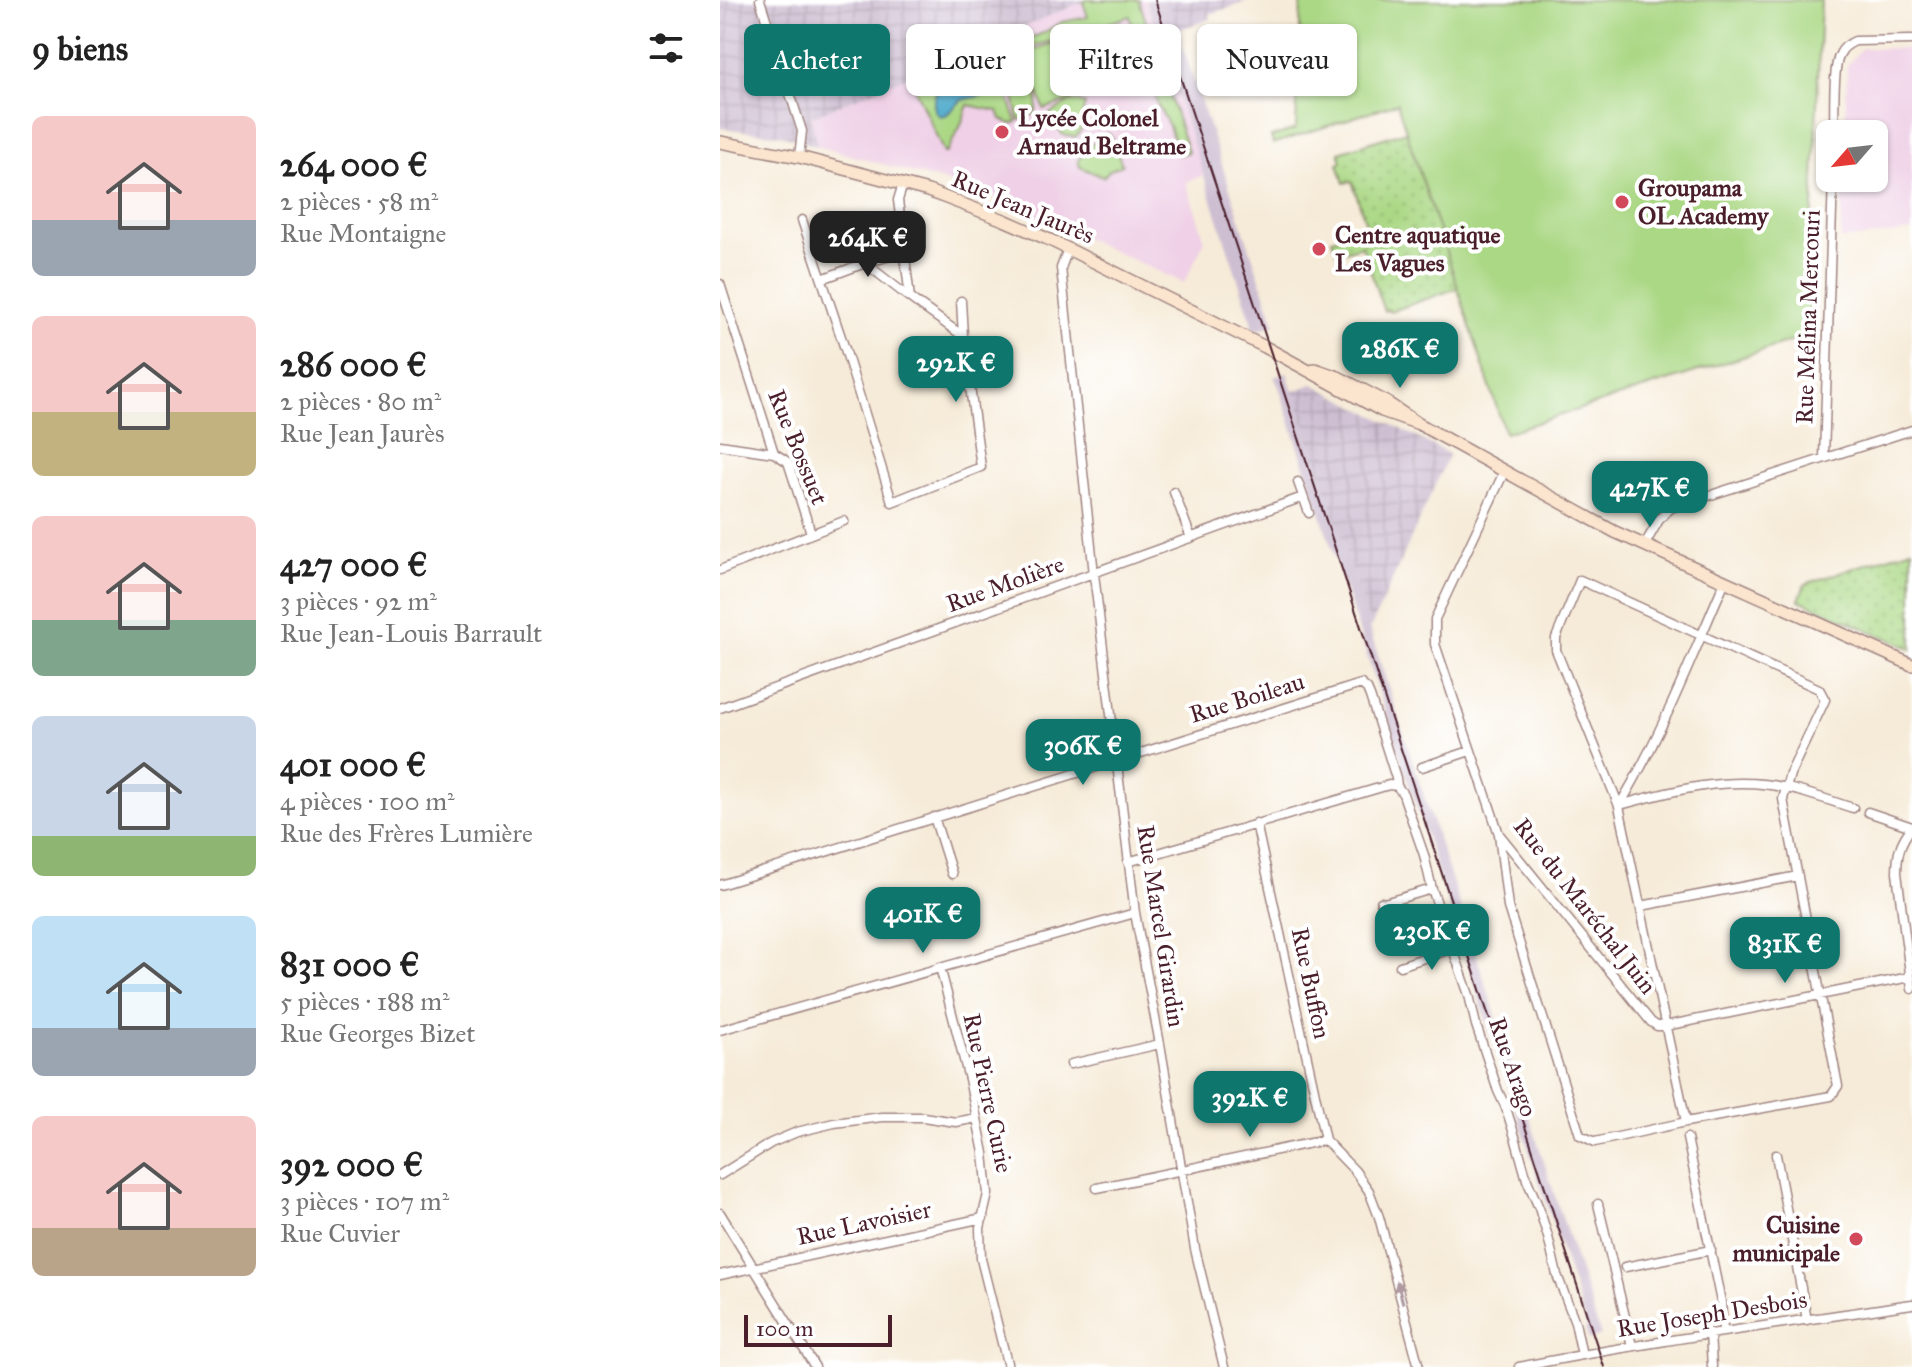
<!DOCTYPE html>
<html lang="fr">
<meta charset="utf-8">
<style>
:root{--surface:#fff;--page:#f6f6f6;--text:#222;--muted:#767676;--accent:#0f766e}
body{margin:0;font-family:"IM FELL Great Primer",serif;background:var(--page);color:var(--text);height:100vh;display:flex;flex-direction:column;font-size:30px;white-space:nowrap}
*{box-sizing:border-box;margin:0}
p{font-size:26px;color:var(--muted)}
.icon{flex:none;width:44px;height:44px;fill:none;stroke:currentColor;stroke-width:2;stroke-linecap:round;stroke-linejoin:round}
.map{position:relative;flex:1;overflow:hidden}
.details{display:flex;flex-direction:column;background:var(--surface);width:720px}
.details>*{flex:none}
.guide{position:absolute;left:24px;top:24px;width:760px;height:72px;display:flex;gap:16px}
.needle{width:52px;rotate:242deg}
.tools{position:absolute;left:1096px;top:120px;display:grid;gap:16px}
.tools a{display:grid;place-items:center;width:72px;height:72px;border-radius:12px;background:var(--surface);box-shadow:0 2px 6px #0004;font-size:40px}
.scale{position:absolute;left:24px;bottom:20px;width:148px;box-sizing:border-box;padding-left:8px;border:4px solid #4a1f2b;border-top:0;font-size:22px;line-height:28px;white-space:nowrap;color:#4a1f2b;-webkit-text-stroke:6px #fff;paint-order:stroke}
.price{position:absolute;translate:-50% -68px;padding:0 18px;border-radius:16px;background:var(--accent);color:#fff;font-size:26px;line-height:52px;filter:drop-shadow(0 2px 4px #0008)}
.price::after{content:'';position:absolute;left:50%;top:48px;width:24px;height:18px;margin-left:-12px;background:inherit;clip-path:polygon(0 0,100% 0,50% 100%)}
.price.on{background:#222;color:#fff}
ul{padding:0;list-style:none}
li{display:flex;align-items:center;gap:24px;height:200px;padding:0 32px}
li span{display:grid;place-items:center;flex:none;width:224px;height:160px;border-radius:12px;color:#555}
li>.icon{margin-inline-start:auto}
span .icon{width:96px;height:96px;fill:#fffc;stroke-width:1}
li b{font-size:34px}
h2{display:flex;justify-content:space-between;align-items:center;height:96px;padding:0 32px;font-size:34px}
.pill{padding:0 28px;border-radius:12px;background:var(--surface);box-shadow:0 2px 6px #0004;font-size:28px;line-height:72px}
.pill.on{background:var(--accent);color:#fff}
main{display:flex;flex:1;min-height:0}
.map>svg:first-child{display:block}
.built{fill:#efd0e6}
.industrial{fill:url(#industrial-grid)}
.railway{fill:#cdbed2}
.grass{fill:#abd885;stroke:#7a7c58;stroke-width:2}
.park{fill:url(#park-dots);stroke:#7a7c58;stroke-width:2}
.water{fill:#4eaacc;stroke:#4c647c;stroke-width:2}
.lines{fill:none;stroke-linecap:round;stroke-linejoin:round}
.minor-casing{stroke:#a08582;stroke-width:11}
.secondary-casing{stroke:#a08582;stroke-width:14}
.minor{stroke:#fff;stroke-width:8}
.secondary{stroke:#fbe5cf;stroke-width:11}
.tram{stroke:#4a1f2b;stroke-width:2}
.oneway{fill:#ae9aa0}
.poi-dot{fill:#d1495b;stroke:#fff;stroke-width:3}
.labels{text-anchor:middle;dominant-baseline:central;stroke-width:8;stroke-linejoin:round;paint-order:stroke}
.poi-label{font-size:24px;font-weight:bold;fill:#4a1f2b;stroke:#fff;text-anchor:start}
.street-label{font-size:24px;fill:#4a1f2b;stroke:#fff}
</style>
<main>
<section class="details">
<h2>9 biens<svg class="icon" aria-label="filters" viewBox="0 0 24 24"><path d="M4 7h16M4 17h16"/><circle cx="9" cy="7" r="2"/><circle cx="15" cy="17" r="2"/></svg></h2>
<ul>
<li><span style="background:linear-gradient(#f6c9c9 65%,#9aa5b1 0)"><svg class="icon" aria-label="home" viewBox="0 0 24 24"><path d="M3 11l9-7 9 7M6 9v11h12V9"/></svg></span><div><b>264 000 €</b><p>2 pièces · 58 m²</p><p>Rue Montaigne</p></div></li>
<li><span style="background:linear-gradient(#f6c9c9 60%,#c2b280 0)"><svg class="icon" aria-label="home" viewBox="0 0 24 24"><path d="M3 11l9-7 9 7M6 9v11h12V9"/></svg></span><div><b>286 000 €</b><p>2 pièces · 80 m²</p><p>Rue Jean Jaurès</p></div></li>
<li><span style="background:linear-gradient(#f6c9c9 65%,#7fa58c 0)"><svg class="icon" aria-label="home" viewBox="0 0 24 24"><path d="M3 11l9-7 9 7M6 9v11h12V9"/></svg></span><div><b>427 000 €</b><p>3 pièces · 92 m²</p><p>Rue Jean-Louis Barrault</p></div></li>
<li><span style="background:linear-gradient(#c9d6e8 75%,#8fb573 0)"><svg class="icon" aria-label="home" viewBox="0 0 24 24"><path d="M3 11l9-7 9 7M6 9v11h12V9"/></svg></span><div><b>401 000 €</b><p>4 pièces · 100 m²</p><p>Rue des Frères Lumière</p></div></li>
<li><span style="background:linear-gradient(#bfe0f5 70%,#9aa5b1 0)"><svg class="icon" aria-label="home" viewBox="0 0 24 24"><path d="M3 11l9-7 9 7M6 9v11h12V9"/></svg></span><div><b>831 000 €</b><p>5 pièces · 188 m²</p><p>Rue Georges Bizet</p></div></li>
<li><span style="background:linear-gradient(#f6c9c9 70%,#b9a48a 0)"><svg class="icon" aria-label="home" viewBox="0 0 24 24"><path d="M3 11l9-7 9 7M6 9v11h12V9"/></svg></span><div><b>392 000 €</b><p>3 pièces · 107 m²</p><p>Rue Cuvier</p></div></li>
</ul>
</section>
<div class="map">
<svg width="1192" height="1367" viewBox="0 0 1192 1367">
<defs>
<pattern id="industrial-grid" width="8" height="8" patternUnits="userSpaceOnUse" patternTransform="scale(2)"><rect width="8" height="8" fill="#cdbed2"/><path d="M0 4h8M4 0v8" fill="none" stroke="#b2a3b4"/></pattern>
<pattern id="park-dots" width="8" height="8" patternUnits="userSpaceOnUse" patternTransform="scale(2)"><rect width="8" height="8" fill="#abd885"/><path d="M2 2h.1M6 6h.1" fill="none" stroke="#95b973" stroke-width="1.8" stroke-linecap="round"/></pattern>
</defs>
<rect width="100%" height="100%" fill="#fff"/>
<filter id="ink" filterUnits="userSpaceOnUse"><feTurbulence type="fractalNoise" baseFrequency=".0125" numOctaves="2"/><feDisplacementMap in="SourceGraphic" scale="16" xChannelSelector="R" yChannelSelector="G"/><feConvolveMatrix kernelMatrix="1 2 1 2 8 2 1 2 1" color-interpolation-filters="sRGB"/></filter>
<filter id="wash" filterUnits="userSpaceOnUse"><feTurbulence type="fractalNoise" baseFrequency=".006" numOctaves="4" result="noise"/><feDisplacementMap in="SourceGraphic" scale="32" xChannelSelector="R" yChannelSelector="G"/><feGaussianBlur stdDeviation="1.8" result="paint"/><feColorMatrix in="noise" values="0 0 0 0 0 0 0 0 0 0 0 0 0 0 0 0 0 1.4 0 .05"/><feComposite in="paint" operator="in"/></filter>
<g filter="url(#wash)">
<rect width="100%" height="100%" fill="#f6ebd8"/>
<path class="built" d="M367 0H425L484 175 466 182 485 240 464 283 263 192 97 146 91 117Z
M1142 48 1192 49V231L1121 240 1123 178H1154V134H1125L1127 65Z"/>
<path class="industrial" d="M0 0H367L91 117 97 146 62 135 0 128Z
M426 0H529L515 6 489 14 490 19 438 37Z
M593 384 729 454 651 627 573 391Z"/>
<path class="railway" d="M426 0H447L555 324 537 330 531 327 532 322Z
M567 373 651 627 649 628 881 1336 869 1340 865 1330 867 1328 559 387 554 377Z"/>
<path class="grass" d="M367 0H419L468 152 458 155 449 126 437 104 431 75 423 48 412 28 410 16 389 23 391 34 377 37 363 68 359 69 351 63C350 29 321 44 300 50L317 86 306 52 334 43 352 100 324 109 317 88C317 106 322 116 299 120L292 86 282 59V54L285 48 321 34 342 22 368 17 363 2Z
M581 0H1101L1088 336 785 433 677 103 553 144 551 137 576 129Z
M270 45 297 122 291 124 281 119 278 111 248 105 240 127 226 153H224L191 80Z
M358 101 365 104 361 120 359 122 362 128 356 137 343 135 329 114 350 102Z
M388 133 392 137 402 165 390 170 383 177 360 167 358 160 376 140Z"/>
<path class="park" d="M686 131 738 288 669 312 668 309 664 311 642 246 617 253 612 239 647 227 632 181 624 183 618 164 622 162 619 152Z
M1192 549V649L1079 600 1085 584Z"/>
<path class="water" d="M264 71 269 74 273 84 269 94 242 100 226 115 221 116 216 113C205 84 241 71 264 71Z"/>
</g>
<g filter="url(#ink)">
<g class="lines">
<g class="minor-casing">
<path id="minor" d="M40 0 82 131 79 157
M1114 134C1115 116 1112 67 1120 54 1123 47 1128 44 1135 41L1192 40
M183 184 178 200 190 298 243 336 241 301
M82 220 126 352 172 502 261 467 243 336
M348 249 341 268 374 574 415 913 440 1044 475 1249 504 1367
M145 263 190 298
M102 279 145 263 185 252
M0 284 54 453 68 462 91 533
M0 445 54 453
M1104 458 1113 178
M785 470 715 619V644L779 834 931 1022 937 1026H945L1190 977
M578 482 589 513
M454 492 471 538
M924 546 940 518 951 508 1192 430
M0 570 124 521
M0 708 583 497
M702 767 750 751
M900 805C954 790 1011 775 1067 788 1089 793 1111 801 1133 808
M899 806C942 735 972 656 1005 581
M1148 812 1192 827
M214 817 232 874
M536 823 605 1140 635 1171 649 1191 659 1217 699 1367
M1192 827C1180 842 1177 854 1177 873L1192 989
M779 834 788 907 860 1135 875 1142 966 1122 1111 1096 1118 1086 1063 799 1070 774 1105 700 1099 689 860 580 836 638V650L899 806 966 1122
M408 862 669 785 677 786 683 794 688 809 704 855 712 889 749 995 756 1025 778 1091 786 1108 795 1137 807 1180 819 1208 828 1237 837 1275 855 1322 862 1355
M0 885 641 684 647 689 650 696 676 778 677 786
M661 902 664 903 712 889
M921 906 1078 876
M680 966 734 948
M220 967 249 1079 264 1153 268 1194 260 1228 261 1259 288 1367
M0 1030 415 913
M351 1064 440 1044
M967 1138 1001 1302 1003 1331
M1056 1155 1087 1320
M0 1175 51 1143 77 1132 114 1123 162 1117H203L236 1122 257 1118
M377 1188 605 1140
M878 1204 912 1346
M0 1213 95 1367
M905 1267 991 1250
M0 1275 263 1218
M990 1333 992 1367
M799 1367C929 1341 1061 1324 1192 1304"/>
</g>
<g class="secondary-casing">
<path id="secondary" d="M0 142 79 157 208 191 284 220 332 241 545 347 662 411 699 424
M595 369 618 377 666 402 699 424 895 532 1192 665"/>
</g>
<use href="#minor" class="minor"/>
<use href="#secondary" class="secondary"/>
<path class="tram" d="M435 0 884 1367"/>
</g>
<defs><path id="oneway-solid" d="M-6-.8H1V-3.2L6.5 0L1 3.2V.8H-6Z" transform="scale(2)"/></defs>
<use class="oneway" href="#oneway-solid" transform="translate(680 1292) rotate(-105)"/>
</g>
<g class="poi-dot">
<circle cx="282" cy="132" r="8"/>
<circle cx="902" cy="202" r="8"/>
<circle cx="599" cy="249" r="8"/>
<circle cx="1136" cy="1239" r="8"/>
</g>
<g class="labels">
<g class="poi-label">
<text x="298" y="118">Lycée Colonel<tspan x="298" dy="28">Arnaud Beltrame</tspan></text>
<text x="918" y="188">Groupama<tspan x="918" dy="28">OL Academy</tspan></text>
<text x="615" y="235">Centre aquatique<tspan x="615" dy="28">Les Vagues</tspan></text>
<text x="1120" y="1225" text-anchor="end">Cuisine<tspan x="1120" dy="28">municipale</tspan></text>
</g>
<g class="street-label">
<text transform="translate(303 207) rotate(23)">Rue Jean Jaurès</text>
<text transform="translate(1088 317) rotate(-88)">Rue Mélina Mercouri</text>
<text transform="translate(78 447) rotate(68)">Rue Bossuet</text>
<text transform="translate(285 584) rotate(-20)">Rue Molière</text>
<text transform="translate(527 698) rotate(-17)">Rue Boileau</text>
<text transform="translate(865 906) rotate(52)">Rue du Maréchal Juin</text>
<text transform="translate(441 926) rotate(81)">Rue Marcel Girardin</text>
<text transform="translate(591 983) rotate(78)">Rue Buffon</text>
<text transform="translate(793 1067) rotate(71)">Rue Arago</text>
<text transform="translate(268 1093) rotate(78)">Rue Pierre Curie</text>
<text transform="translate(144 1223) rotate(-12)">Rue Lavoisier</text>
<text transform="translate(992 1314) rotate(-9)">Rue Joseph Desbois</text>
</g>
</g>
</svg>
<div class="tools">
<a><svg class="needle" viewBox="-14 -14 28 28"><path d="M0-13l5 13h-10z" fill="#e53935"/><path d="M0 13l5-13h-10z" fill="#767676"/></svg></a>
</div>
<div class="scale">100 m</div>
<b class="price on" style="left:148px;top:279px">264K €</b>
<b class="price" style="left:680px;top:390px">286K €</b>
<b class="price" style="left:236px;top:404px">292K €</b>
<b class="price" style="left:930px;top:529px">427K €</b>
<b class="price" style="left:363px;top:787px">306K €</b>
<b class="price" style="left:203px;top:955px">401K €</b>
<b class="price" style="left:712px;top:972px">230K €</b>
<b class="price" style="left:1065px;top:985px">831K €</b>
<b class="price" style="left:530px;top:1139px">392K €</b>
<div class="guide">
<a class="pill on">Acheter</a>
<a class="pill">Louer</a>
<a class="pill">Filtres</a>
<a class="pill">Nouveau</a>
</div>
</div>
</main>
